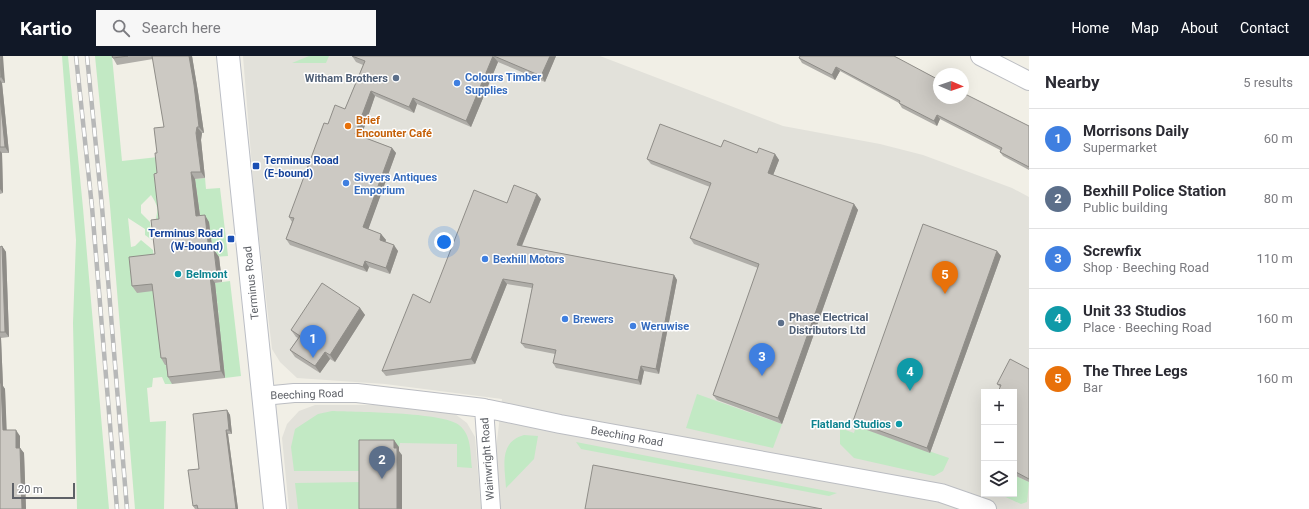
<!DOCTYPE html>
<html lang="en">
<head>
<meta charset="utf-8">
<style>
  :root { --surface:#fff; --page:#f7f7f7; --text:#2b2b33; --muted:#7c7c81; --line:#e1e1e2; --accent:#111827 }
  body { margin:0; font-family:Roboto,sans-serif; background:var(--page); color:var(--text) }
  .controls { position:absolute; right:12px; bottom:12px; display:grid; overflow:hidden; border-radius:0px; box-shadow:0 4px 16px #0002 }
  .controls button { width:36px; height:36px; display:grid; place-items:center; padding:0; border:0; border-bottom:1px solid var(--line); background:var(--surface); color:var(--text); font:20px sans-serif }
  .compass { position:absolute; left:933px; top:12px; width:36px; height:36px; border-radius:50%; background:var(--surface); box-shadow:0 4px 16px #0002; rotate:92deg }
  .scale { position:absolute; left:12px; bottom:10px; width:63px; box-sizing:border-box; padding-left:4px; border:2px solid #5e6167; border-top:0; font-size:11px; line-height:14px; white-space:nowrap; color:#5e6167; -webkit-text-stroke:3px #fff; paint-order:stroke }
  .you { position:absolute; left:444px; top:186px; width:14px; height:14px; margin:-10px; border:3px solid #fff; border-radius:50%; background:#1a73e8; box-shadow:0 0 0 6px #1a73e833 }
  .badge { display:grid; place-items:center; width:26px; height:26px; border-radius:50%; background:var(--accent); color:#fff; font-size:13px; font-weight:700 }
  .pin { position:absolute; translate:-50% -33px; filter:drop-shadow(0 1px 2px #0008) }
  .pin::after { content:''; position:absolute; top:21px; width:14px; height:12px; background:inherit; clip-path:polygon(0 0,100% 0,50% 100%) }
  .list { margin:0; padding:0; list-style:none }
  h2 { display:flex; justify-content:space-between; align-items:center; height:52px; margin:0; padding:0 16px; font-size:17px }
  h2 small { font-size:13px; font-weight:400; color:var(--muted) }
  .list li { display:grid; grid-template-columns:26px 1fr auto; gap:12px; align-items:center; box-sizing:border-box; height:60px; padding:0 16px; border-top:1px solid var(--line) }
  .list b { display:block; font-size:15px; white-space:nowrap }
  .list p { margin:0; font-size:13px; white-space:nowrap; color:var(--muted) }
  .list em { font-size:13px; font-style:normal; color:var(--muted) }
  .icon { flex:none; width:22px; height:22px; fill:none; stroke:currentColor; stroke-width:2; stroke-linecap:round; stroke-linejoin:round }
  .map { position:relative; flex:none; width:1029px; height:453px; overflow:hidden }
  header { display:flex; align-items:center; gap:24px; box-sizing:border-box; height:56px; padding:0 20px; background:var(--accent); color:#fff }
  header strong { font-size:19px }
  nav { display:flex; gap:22px; margin-inline-start:auto; font-size:14px }
  .search { width:280px; height:36px; background:var(--page); display:flex; align-items:center; gap:10px; box-sizing:border-box; padding:0 14px; border-radius:0px; color:var(--muted); font-size:15px }
  main { display:flex }
  aside { flex:1; background:var(--surface) }
  .map>svg:first-child { display:block }
  .industrial { fill:#e2e1da; fill-rule:evenodd }
  .green { fill:#c2e9c4 }
  .lines { fill:none; stroke-linecap:round; stroke-linejoin:round }
  .street-casing { stroke:#bbbdc2; stroke-width:20 }
  .secondary-casing { stroke:#bbbec5; stroke-width:24 }
  .street { stroke:#fff; stroke-width:18 }
  .secondary { stroke:#fff; stroke-width:22 }
  .rail-casing { stroke:#b7b8b8; stroke-width:4.5 }
  .rail { stroke:#fff; stroke-width:3; stroke-dasharray:9; stroke-linecap:butt }
  .wall { fill:#afada8 }
  .shaded-wall { fill:#8f8d88 }
  .building { fill:#ccc9c3; stroke:#8f8d88 }
  .service-dot { fill:#5c6f8a; stroke:#fff; stroke-width:1.5 }
  .shop-dot { fill:#3f7fe0; stroke:#fff; stroke-width:1.5 }
  .food-dot { fill:#e8710a; stroke:#fff; stroke-width:1.5 }
  .transit-dot { fill:#1a4fb4; stroke:#fff; stroke-width:1.5 }
  .culture-dot { fill:#0f9aa8; stroke:#fff; stroke-width:1.5 }
  .labels { text-anchor:middle; stroke-width:3; stroke-linejoin:round; paint-order:stroke }
  .shop-label { font-size:11px; font-weight:bold; fill:#366cbe; stroke:#fff; text-anchor:start }
  .service-label { font-size:11px; font-weight:bold; fill:#4e5e75; stroke:#fff; text-anchor:end }
  .food-label { font-size:11px; font-weight:bold; fill:#c56008; stroke:#fff; text-anchor:start }
  .transit-label { font-size:11px; font-weight:bold; fill:#164399; stroke:#fff; text-anchor:start }
  .culture-label { font-size:11px; font-weight:bold; fill:#0d838f; stroke:#fff; text-anchor:start }
  .street-label { font-size:11px; fill:#5e6167; stroke:#fff }
</style>
</head>
<body>
<header>
<strong>Kartio</strong>
<div class="search"><svg class="icon" aria-label="search" viewBox="0 0 24 24"><circle cx="10" cy="10" r="6"/><path d="M15 15l6 6"/></svg>Search here</div>
<nav><a>Home</a><a>Map</a><a>About</a><a>Contact</a></nav>
</header>
<main>
<div class="map">
<svg width="1029" height="453" viewBox="0 0 1029 453">
  <rect width="100%" height="100%" fill="#f1efe6"/>
  <path class="industrial" d="M243 0H600L783 70 880 88 923 99 1012 132 1029 141V453H500L495 401 502 343 385 328 297 322 280 306 272 293 255 148ZM984 336H1014V438H984Z
    M315 349H382L455 358 467 367 475 381 481 453H289L282 382 287 368 299 355Z"/>
  <path class="green" d="M62 0H68L83 152 109 453H77L73 267 76 184Z
    M95 0H112L122 105 158 101 163 170 156 171C155 154 162 156 151 139L141 149V157L150 166 152 184 145 179V173L128 162 131 191 135 190 141 184 153 194 157 234 172 328H165L162 321 153 322 152 331 147 332 150 366 166 365 164 453H135L110 150Z
    M309 0H329L326 7H292Z
    M205 122 206 133 220 132 228 200 213 201 201 167 195 123Z
    M230 225 241 320 225 322 221 287 197 265 219 262 215 227Z
    M697 338 782 368 773 392 686 372Z
    M332 355C356 356 443 356 459 369 472 379 470 398 472 412L457 411V388L400 387 399 391 364 415H294L291 391 295 373 318 358Z
    M856 370 949 402 943 415 934 420 854 402 840 388V372L854 377Z
    M524 379 538 380 534 403 506 432C505 412 498 386 524 379Z
    M576 386 837 437 829 440 581 393Z
    M1014 419 1029 426 1027 446 1021 448 999 438H1014Z
    M364 426V453H298L295 427Z"/>
  <g class="lines">
    <defs>
      <path id="street" d="M980 0 1029 25
        M263 340 294 337H357L484 352 560 368 941 437 987 453
        M484 352 491 453"/>
      <path id="secondary" d="M228 0 275 453"/>
    </defs>
    <use href="#street" class="street-casing"/>
    <use href="#secondary" class="secondary-casing"/>
    <use href="#street" class="street"/>
    <use href="#secondary" class="secondary"/>
    <defs>
      <path id="rail" d="M76 0 92 151 117 453
        M87 0 102 151 127 453"/>
    </defs>
    <use href="#rail" class="rail-casing"/>
    <use href="#rail" class="rail"/>
  </g>
  <path class="wall" d="M0 0 5 27H2L9 97H2L3 137 0 138Z
    M112 0H192L198 36 204 77H202L201 84 205 122 195 123 200 160 209 166 213 195 214 194 219 201 222 226 215 227 225 322 172 328 168 321 166 309H165L161 302 153 235 137 237 132 230 155 198 159 163 157 117V97L164 71 153 3 117 9 113 2Z
    M352 0H556L545 26 498 6 471 71 417 48 414 57 375 40 361 80 392 92 396 97 368 173 381 178 386 184 385 185 398 195 390 218 369 211 367 216 290 189 286 183 292 166 289 161 345 53 363 9 356 6Z
    M800 0 939 42 1029 70V114L1003 100 1000 96V94L940 63 937 70 902 52 899 47 840 15 835 24 802 7 799 2Z
    M757 97 775 98 779 104 773 119 854 148 858 154 782 368 717 344 713 339 758 212 694 188 690 182 710 131 651 108 647 103Z
    M541 143 522 190 674 219 677 224 659 318 644 315 641 329 556 312 553 307 555 298 525 292 521 287 532 232 507 228 475 308 386 320 382 315 430 247 507 147Z
    M2 190 6 196 9 281 1 282 3 330 5 333 6 374 20 380V392L24 397 26 453H0V191Z
    M997 195 1001 200 930 397 856 370 853 365Z
    M360 252 365 259 335 306 330 303 320 317 295 301 290 294 298 282 296 281 291 274Z
    M1029 313V426L1014 419V336L1000 331 997 328Z
    M227 354 230 359 232 378H228L238 453H195L193 450 199 413Z"/>
  <path class="shaded-wall" d="M0 0H3L5 27 1 21Z
    M189 0H192L198 36 204 77 199 71Z
    M493 0 498 6 471 71 466 65Z
    M550 0H556L545 26 541 20Z
    M836 11 840 15 835 24 832 19Z
    M0 24 2 27 9 97 5 91 0 40Z
    M371 35 375 40 360 84 355 78Z
    M413 42 417 48 414 57 409 51Z
    M937 59 940 63 937 70 934 65Z
    M197 71 202 77 201 84 205 122 201 116 196 77Z
    M392 92 396 97 367 177 363 171Z
    M0 95 2 97 3 137 0 133Z
    M775 98 779 104 772 122 768 117Z
    M191 116 195 123 201 167 196 160Z
    M537 138 541 143 520 194 517 189Z
    M854 148 858 154 782 368 778 362Z
    M205 159 209 166 213 201 209 195Z
    M381 178 386 184 384 189 380 184Z
    M394 189 398 195 390 218 386 212Z
    M2 190 6 196 9 281 5 276Z
    M214 194 219 201 222 226 217 219Z
    M997 195 1001 200 930 397 927 392Z
    M365 205 369 211 367 216 363 211Z
    M674 219 677 224 659 318 656 313Z
    M210 220 215 227 225 322 221 315Z
    M503 223 507 228 475 308 471 303Z
    M360 252 365 259 335 306 330 299Z
    M0 280 1 282 3 330 5 333 7 380 3 374 0 329Z
    M325 296 330 303 320 317 315 310Z
    M641 310 644 315 641 329 638 324Z
    M227 354 230 359 232 378 229 374Z
    M16 374 20 380V392L24 397 26 453H22L16 392Z
    M226 374 228 378 238 453H236Z
    M394 384 399 391V395L402 399V453H397L394 392Z"/>
  <path class="building" d="M112 0H128L113 2Z
    M152 0H189L194 29 199 71H197L196 77 201 116H191L196 160 205 159 209 195 214 194 217 219 210 220 221 315 168 321 166 302H161L152 228 132 230 129 201 155 198 151 164 159 163 154 118 157 117 155 97H157L154 72 164 71Z
    M352 0H493L466 65 413 42 409 51 371 35 355 78 392 92 363 171 381 178 380 184 394 189 386 212 365 205 363 211 286 183 294 162 289 161 324 67 328 68 335 49 345 53 365 5Z
    M494 0H550L541 20Z
    M800 0H894L939 24V42H963V37L1029 70V111L1000 96 1002 92 937 59 934 65 899 47 900 45 836 11 832 19 799 2Z
    M0 3 1 21H0Z
    M0 40 5 91H0Z
    M660 68 721 91 724 84 757 97 759 92 775 98 768 117 854 148 778 362 713 339 759 208 690 182 711 127 647 103Z
    M514 129 537 138 517 189 674 219 656 313 641 310 638 324 553 307 556 294 521 287 533 228 503 223 471 303 382 315 413 238 430 247 474 134 507 147Z
    M923 168 997 195 927 392 853 365Z
    M2 190 5 276H0V191Z
    M322 227 360 252 330 299 325 296 315 310 290 294 300 280 291 274Z
    M1010 303 1029 313V423L1014 415V336H998L1001 329 997 328Z
    M0 327H1L3 374H16V392H20L22 453H0Z
    M227 354 229 374H226L236 453H198L197 449 193 450 188 414 199 413 193 358Z
    M359 384H394V392H397V453H359Z
    M593 409 822 453H585Z"/>
  <g class="service-dot">
    <circle cx="396" cy="22" r="4"/>
    <circle cx="781" cy="267" r="4"/>
  </g>
  <g class="shop-dot">
    <circle cx="457" cy="27" r="4"/>
    <circle cx="346" cy="127" r="4"/>
    <circle cx="485" cy="203" r="4"/>
    <circle cx="565" cy="263" r="4"/>
    <circle cx="633" cy="270" r="4"/>
  </g>
  <circle class="food-dot" cx="348" cy="70" r="4"/>
  <g class="transit-dot">
    <rect x="252" y="106" width="8" height="8" rx="2"/>
    <rect x="227" y="179" width="8" height="8" rx="2"/>
  </g>
  <g class="culture-dot">
    <circle cx="178" cy="218" r="4"/>
    <circle cx="899" cy="368" r="4"/>
  </g>
  <g class="labels">
    <g class="shop-label">
      <text x="465" y="25">Colours Timber<tspan x="465" dy="13">Supplies</tspan></text>
      <text x="354" y="125">Sivyers Antiques<tspan x="354" dy="13">Emporium</tspan></text>
      <text x="493" y="207">Bexhill Motors</text>
      <text x="573" y="267">Brewers</text>
      <text x="641" y="274">Weruwise</text>
    </g>
    <g class="service-label">
      <text x="388" y="26">Witham Brothers</text>
      <text x="789" y="265" text-anchor="start">Phase Electrical<tspan x="789" dy="13">Distributors Ltd</tspan></text>
    </g>
    <g class="food-label">
      <text x="356" y="68">Brief<tspan x="356" dy="13">Encounter Café</tspan></text>
    </g>
    <g class="transit-label">
      <text x="264" y="108">Terminus Road<tspan x="264" dy="13">(E-bound)</tspan></text>
      <text x="223" y="181" text-anchor="end">Terminus Road<tspan x="223" dy="13">(W-bound)</tspan></text>
    </g>
    <g class="culture-label">
      <text x="186" y="222">Belmont</text>
      <text x="891" y="372" text-anchor="end">Flatland Studios</text>
    </g>
    <g class="street-label">
      <text transform="translate(251 227) rotate(-96)" y="4">Terminus Road</text>
      <text transform="translate(307 338) rotate(-2)" y="4">Beeching Road</text>
      <text transform="translate(627 380) rotate(10)" y="4">Beeching Road</text>
      <text transform="translate(487 403) rotate(-94)" y="4">Wainwright Road</text>
    </g>
  </g>
</svg>
<div class="controls">
<button>+</button>
<button>−</button>
<button><svg class="icon" aria-label="layers" viewBox="0 0 24 24"><path d="M12 4l9 5-9 5-9-5zM3 14l9 5 9-5"/></svg></button>
</div>
<svg class="compass" viewBox="-18 -18 36 36"><path d="M0-13l5 13h-10z" fill="#e53935"/><path d="M0 13l5-13h-10z" fill="#7c7c81"/></svg>
<div class="scale">20 m</div>
<div class="you"></div>
<div class="pin badge" style="left:313px;top:302px;background:#3f7fe0">1</div>
<div class="pin badge" style="left:382px;top:423px;background:#5c6f8a">2</div>
<div class="pin badge" style="left:762px;top:320px;background:#3f7fe0">3</div>
<div class="pin badge" style="left:910px;top:335px;background:#0f9aa8">4</div>
<div class="pin badge" style="left:945px;top:238px;background:#e8710a">5</div>
</div>
<aside>
<h2>Nearby<small>5 results</small></h2>
<ul class="list">
<li><span class="badge" style="background:#3f7fe0">1</span><div><b>Morrisons Daily</b><p>Supermarket</p></div><em>60 m</em></li>
<li><span class="badge" style="background:#5c6f8a">2</span><div><b>Bexhill Police Station</b><p>Public building</p></div><em>80 m</em></li>
<li><span class="badge" style="background:#3f7fe0">3</span><div><b>Screwfix</b><p>Shop · Beeching Road</p></div><em>110 m</em></li>
<li><span class="badge" style="background:#0f9aa8">4</span><div><b>Unit 33 Studios</b><p>Place · Beeching Road</p></div><em>160 m</em></li>
<li><span class="badge" style="background:#e8710a">5</span><div><b>The Three Legs</b><p>Bar</p></div><em>160 m</em></li>
</ul>
</aside>
</main>
</body>
</html>
